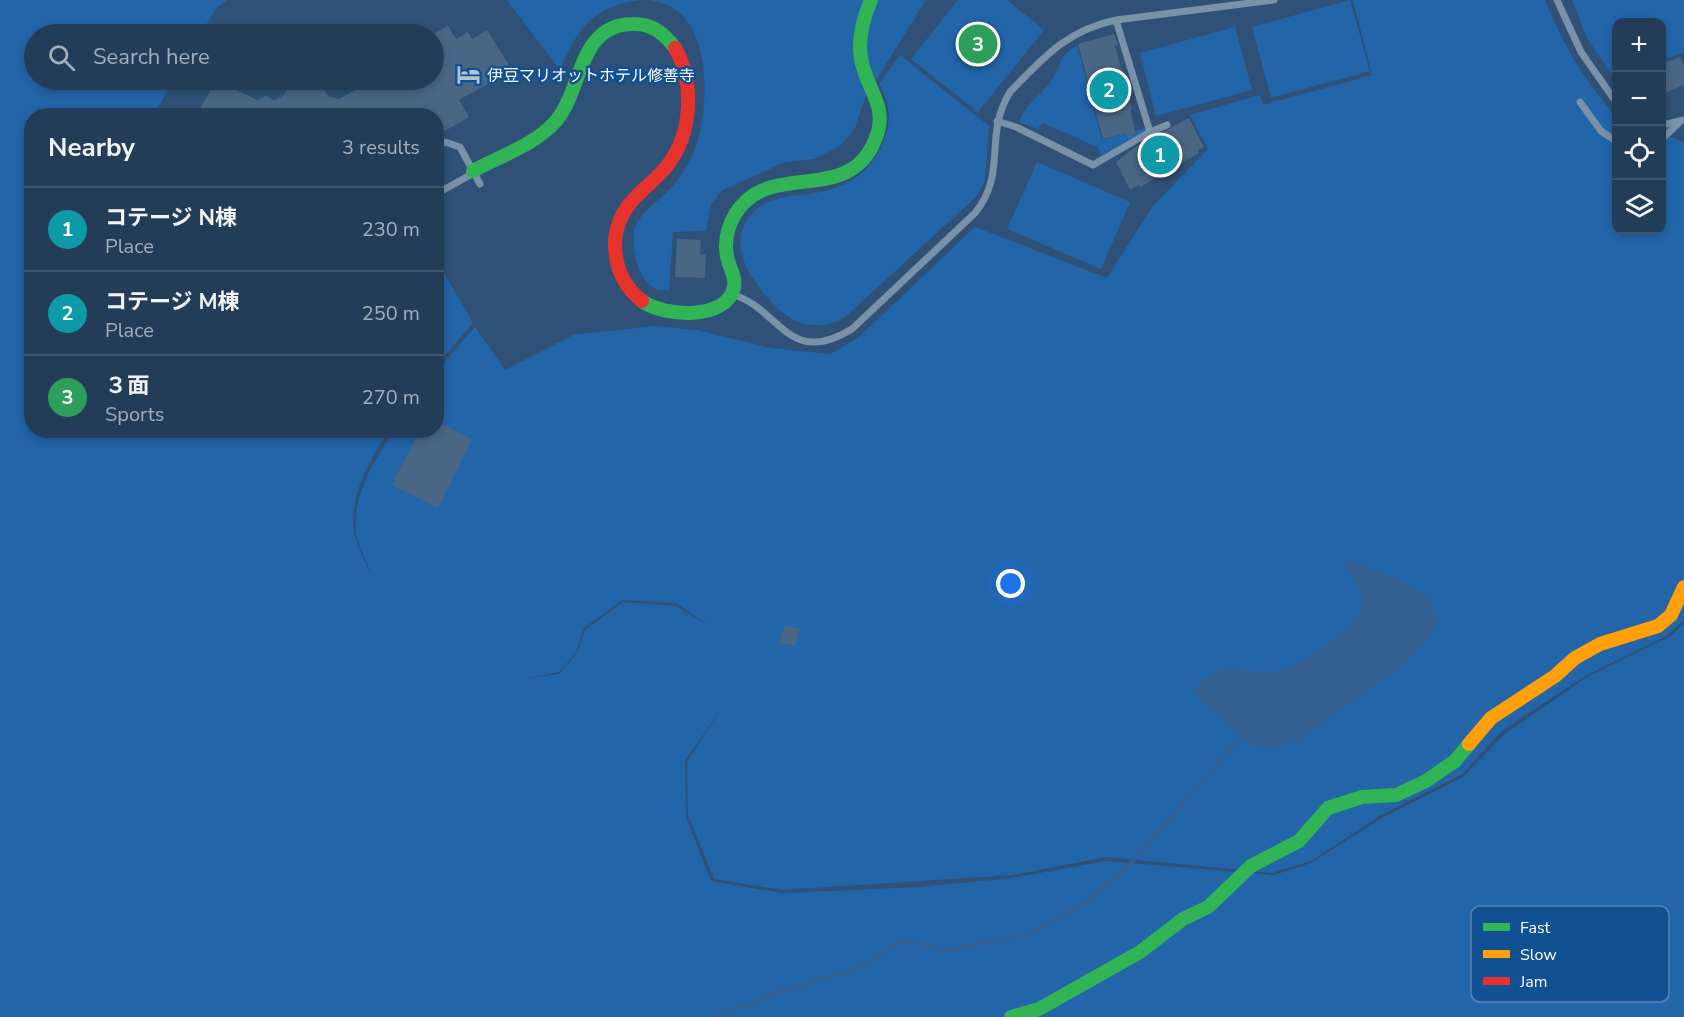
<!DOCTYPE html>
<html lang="en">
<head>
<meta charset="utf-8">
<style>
  :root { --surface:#233d59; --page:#2f4862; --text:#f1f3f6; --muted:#a3aeba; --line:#40566f; --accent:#90b9f0 }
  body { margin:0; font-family:"Nunito Sans","Noto Sans JP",sans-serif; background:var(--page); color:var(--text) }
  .controls { position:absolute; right:18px; top:18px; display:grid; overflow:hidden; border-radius:12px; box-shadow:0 3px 9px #0003 }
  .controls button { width:54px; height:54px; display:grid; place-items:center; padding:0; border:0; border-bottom:2px solid var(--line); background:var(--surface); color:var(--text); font:30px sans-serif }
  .you { position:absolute; left:1011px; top:584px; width:21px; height:21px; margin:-15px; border:4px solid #fff; border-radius:50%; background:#1a73e8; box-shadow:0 0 0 9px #1a73e833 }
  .badge { display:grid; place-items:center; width:39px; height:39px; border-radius:50%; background:var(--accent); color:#fff; font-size:20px; font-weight:700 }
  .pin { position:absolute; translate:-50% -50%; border:3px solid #fff; box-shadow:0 2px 6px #0006 }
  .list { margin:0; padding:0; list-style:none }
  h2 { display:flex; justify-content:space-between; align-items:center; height:78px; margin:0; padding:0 24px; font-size:26px }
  h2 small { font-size:20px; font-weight:400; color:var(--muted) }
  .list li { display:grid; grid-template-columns:39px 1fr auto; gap:18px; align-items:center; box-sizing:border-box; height:84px; padding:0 24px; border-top:2px solid var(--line) }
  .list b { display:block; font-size:22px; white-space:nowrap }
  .list p { margin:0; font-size:20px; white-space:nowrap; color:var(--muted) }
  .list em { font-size:20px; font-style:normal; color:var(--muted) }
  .icon { flex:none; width:33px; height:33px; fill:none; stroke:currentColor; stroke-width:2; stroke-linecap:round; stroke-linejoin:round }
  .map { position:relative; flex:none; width:1684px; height:1017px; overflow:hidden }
  .search { position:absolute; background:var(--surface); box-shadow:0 3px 9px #0003; left:24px; top:24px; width:420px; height:66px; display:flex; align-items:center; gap:15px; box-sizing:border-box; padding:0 21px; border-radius:33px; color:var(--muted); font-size:22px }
  .panel { position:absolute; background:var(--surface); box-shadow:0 3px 9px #0003; left:24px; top:108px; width:420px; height:330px; border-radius:24px }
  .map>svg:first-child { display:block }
  .green { fill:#2365a9; fill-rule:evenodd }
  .water { fill:#346091 }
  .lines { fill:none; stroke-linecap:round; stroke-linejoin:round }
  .stream { stroke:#346091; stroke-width:4 }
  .building { fill:#4a6685 }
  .lane { stroke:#7991a9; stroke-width:7 }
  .fast { stroke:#30b455; stroke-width:14 }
  .slow { stroke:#ff9f0a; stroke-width:14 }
  .jam { stroke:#e5322d; stroke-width:14 }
  .labels { text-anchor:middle; stroke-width:5; stroke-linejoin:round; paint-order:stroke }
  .poi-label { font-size:16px; fill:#fff; stroke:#125094; text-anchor:start }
  .key { fill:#125094; stroke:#5984b4; stroke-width:1.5 }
  .key-label { font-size:16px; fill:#fff }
</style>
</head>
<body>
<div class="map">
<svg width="1684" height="1017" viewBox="0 0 1684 1017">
  <rect width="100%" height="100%" fill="#2f5177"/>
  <path class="green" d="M0 0H227L217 8 200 34H34V80H173L154 115 32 116V430L389 431C370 458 349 497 354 531 356 546 366 562 371 575 368 561 357 546 356 531 352 496 375 458 394 431L436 430 437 371 475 327 505 370 573 335 655 326 696 330 771 348 830 354 859 337 975 227 1107 278 1152 207 1208 149 1190 115 1260 95 1263 105 1372 75 1353 0H1545C1563 44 1584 81 1616 116V230H1662V134L1684 142V620L1668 635 1585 676 1503 730 1462 774 1381 815 1311 861 1272 873 1106 857 1013 875 783 890 714 879 688 815 687 762 724 705 685 761 686 817 711 881 782 893 919 887 1012 878 1106 861 1274 875 1311 863 1382 818 1463 777 1505 734 1587 677 1671 636 1684 623V1017H0ZM622 600 676 603 710 626 675 606 623 602 585 630 577 653 559 674 523 679 559 672 576 653 584 628Z
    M507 0H641C593 6 578 27 560 70Z
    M651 0H926L865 98 855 128 839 147 813 159 785 162 723 190 711 204 706 231 673 232 669 291C665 290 660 291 656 289 638 280 629 245 635 227 641 212 659 201 669 190 676 183 683 173 688 164 709 129 713 47 683 16 674 6 663 3 651 0Z
    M958 0H1007L1044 30 978 112 911 59Z
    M1350 0 1370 71 1271 98 1252 27Z
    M1572 0H1684V52L1662 60V22H1616V81L1587 38Z
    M1235 27 1252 90 1156 116 1140 53Z
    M1077 45 1102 140 1145 128 1146 131 1102 155 1097 147 1043 123 1038 129 1019 122C1027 101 1044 94 1053 78 1064 59 1057 59 1077 45Z
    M900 55 989 126 985 180 977 196 844 318C831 326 810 328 796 321 777 312 756 286 747 268 741 256 738 241 743 228 761 187 803 201 838 187 860 179 876 162 884 140 892 120 890 103 879 84Z
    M1037 162 1130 202 1101 269 1007 229Z
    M437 261 473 323 437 364Z"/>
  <path class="water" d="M1349 560 1399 580 1424 595 1430 599 1437 622 1432 634 1403 665 1304 737 1276 747 1252 746 1201 700 1197 693V685C1225 658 1244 675 1276 671 1297 668 1344 636 1356 618 1361 612 1362 604 1363 597L1346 565V562Z"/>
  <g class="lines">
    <path class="stream" d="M714 1017 785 990 856 969 877 959 891 947 911 939 941 951 1030 934 1083 904 1130 864 1241 737"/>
  </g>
  <path class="building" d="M448 26 456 39 468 32 472 39 487 30 512 70 459 100 469 117 436 136V116H196L216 80 257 100 266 96 274 100 283 96 289 87 299 80H317L329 97 339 99 359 88 354 80H434L433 34Z
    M1114 34 1118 45 1115 46 1132 109H1130L1136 134 1128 138 1126 133 1103 139 1078 44Z
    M1680 57 1682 63 1684 62V85L1662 94V64Z
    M1189 118 1204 147 1198 150 1199 153 1140 187 1139 185 1130 190 1116 162 1134 148Z
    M677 239 701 240 700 254H706L705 278 675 277Z
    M436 421 472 439 438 508 392 485 420 430H436Z
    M785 625 800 629 796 646 780 643Z"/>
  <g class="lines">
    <path class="lane" d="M1557 0 1581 52 1616 102
      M1116 20 1150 132
      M1580 102 1601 131 1616 141
      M997 121 1016 127 1093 165 1150 132 1167 125
      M1662 125 1684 120
      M1662 139 1679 123
      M436 147 445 142 460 147 480 184
      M436 194 472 174
      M734 295C780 309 788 368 852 329L975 213C1008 172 983 136 1010 92 1043 58 1067 30 1116 20L1274 0"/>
    <path class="fast" d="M473 171C500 156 535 145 556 121 583 89 578 24 633 24 651 23 665 34 675 48
      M642 301C664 317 727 321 734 287 736 277 730 269 728 260 722 240 730 216 745 202 781 166 851 201 875 140 888 109 871 95 863 67 856 44 862 21 871 0
      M1011 1017 1039 1009 1140 952 1183 919 1208 907 1251 866 1299 841 1328 808 1362 797 1396 795 1426 781 1455 761 1469 744"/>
    <path class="slow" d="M1469 744 1491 718 1555 676 1575 658 1600 644 1658 626 1671 615 1684 587"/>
    <path class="jam" d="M642 301C613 278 606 236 628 206 639 191 655 181 667 166 692 134 695 83 675 48"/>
  </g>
  <defs>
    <symbol id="hotel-bare" viewBox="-9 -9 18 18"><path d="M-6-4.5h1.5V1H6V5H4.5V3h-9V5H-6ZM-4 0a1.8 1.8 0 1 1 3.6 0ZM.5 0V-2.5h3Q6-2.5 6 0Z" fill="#b6c2cf" stroke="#125094" stroke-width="2.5" paint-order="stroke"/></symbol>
  </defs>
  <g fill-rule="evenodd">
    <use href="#hotel-bare" x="452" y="58" width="33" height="33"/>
  </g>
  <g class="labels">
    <g class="poi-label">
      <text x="487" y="81">伊豆マリオットホテル修善寺</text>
    </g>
  </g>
  <rect x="1471" y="906" width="198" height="96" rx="9" class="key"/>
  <rect x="1483" y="923" width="27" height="8" fill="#30b455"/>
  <rect x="1483" y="950" width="27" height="8" fill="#ff9f0a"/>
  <rect x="1483" y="977" width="27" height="8" fill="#e5322d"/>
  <g class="key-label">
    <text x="1520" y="933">Fast</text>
    <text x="1520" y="960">Slow</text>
    <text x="1520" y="987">Jam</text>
  </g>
</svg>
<div class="controls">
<button>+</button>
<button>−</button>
<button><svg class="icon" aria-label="locate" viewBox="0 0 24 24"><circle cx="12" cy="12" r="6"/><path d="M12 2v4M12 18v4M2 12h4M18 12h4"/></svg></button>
<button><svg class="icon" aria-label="layers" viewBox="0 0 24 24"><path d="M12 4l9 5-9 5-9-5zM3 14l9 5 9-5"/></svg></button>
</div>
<div class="you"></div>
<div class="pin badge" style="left:1160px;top:155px;background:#0f9aa8">1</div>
<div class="pin badge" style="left:1109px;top:90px;background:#0f9aa8">2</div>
<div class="pin badge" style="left:978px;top:44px;background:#2e9e5b">3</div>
<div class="search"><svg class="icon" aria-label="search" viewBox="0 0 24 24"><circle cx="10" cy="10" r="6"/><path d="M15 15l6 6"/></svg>Search here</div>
<section class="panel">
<h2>Nearby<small>3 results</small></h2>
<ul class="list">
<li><span class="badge" style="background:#0f9aa8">1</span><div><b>コテージ N棟</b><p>Place</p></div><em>230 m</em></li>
<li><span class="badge" style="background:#0f9aa8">2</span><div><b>コテージ M棟</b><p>Place</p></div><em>250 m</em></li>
<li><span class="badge" style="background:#2e9e5b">3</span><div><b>３面</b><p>Sports</p></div><em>270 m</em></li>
</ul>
</section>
</div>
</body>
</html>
